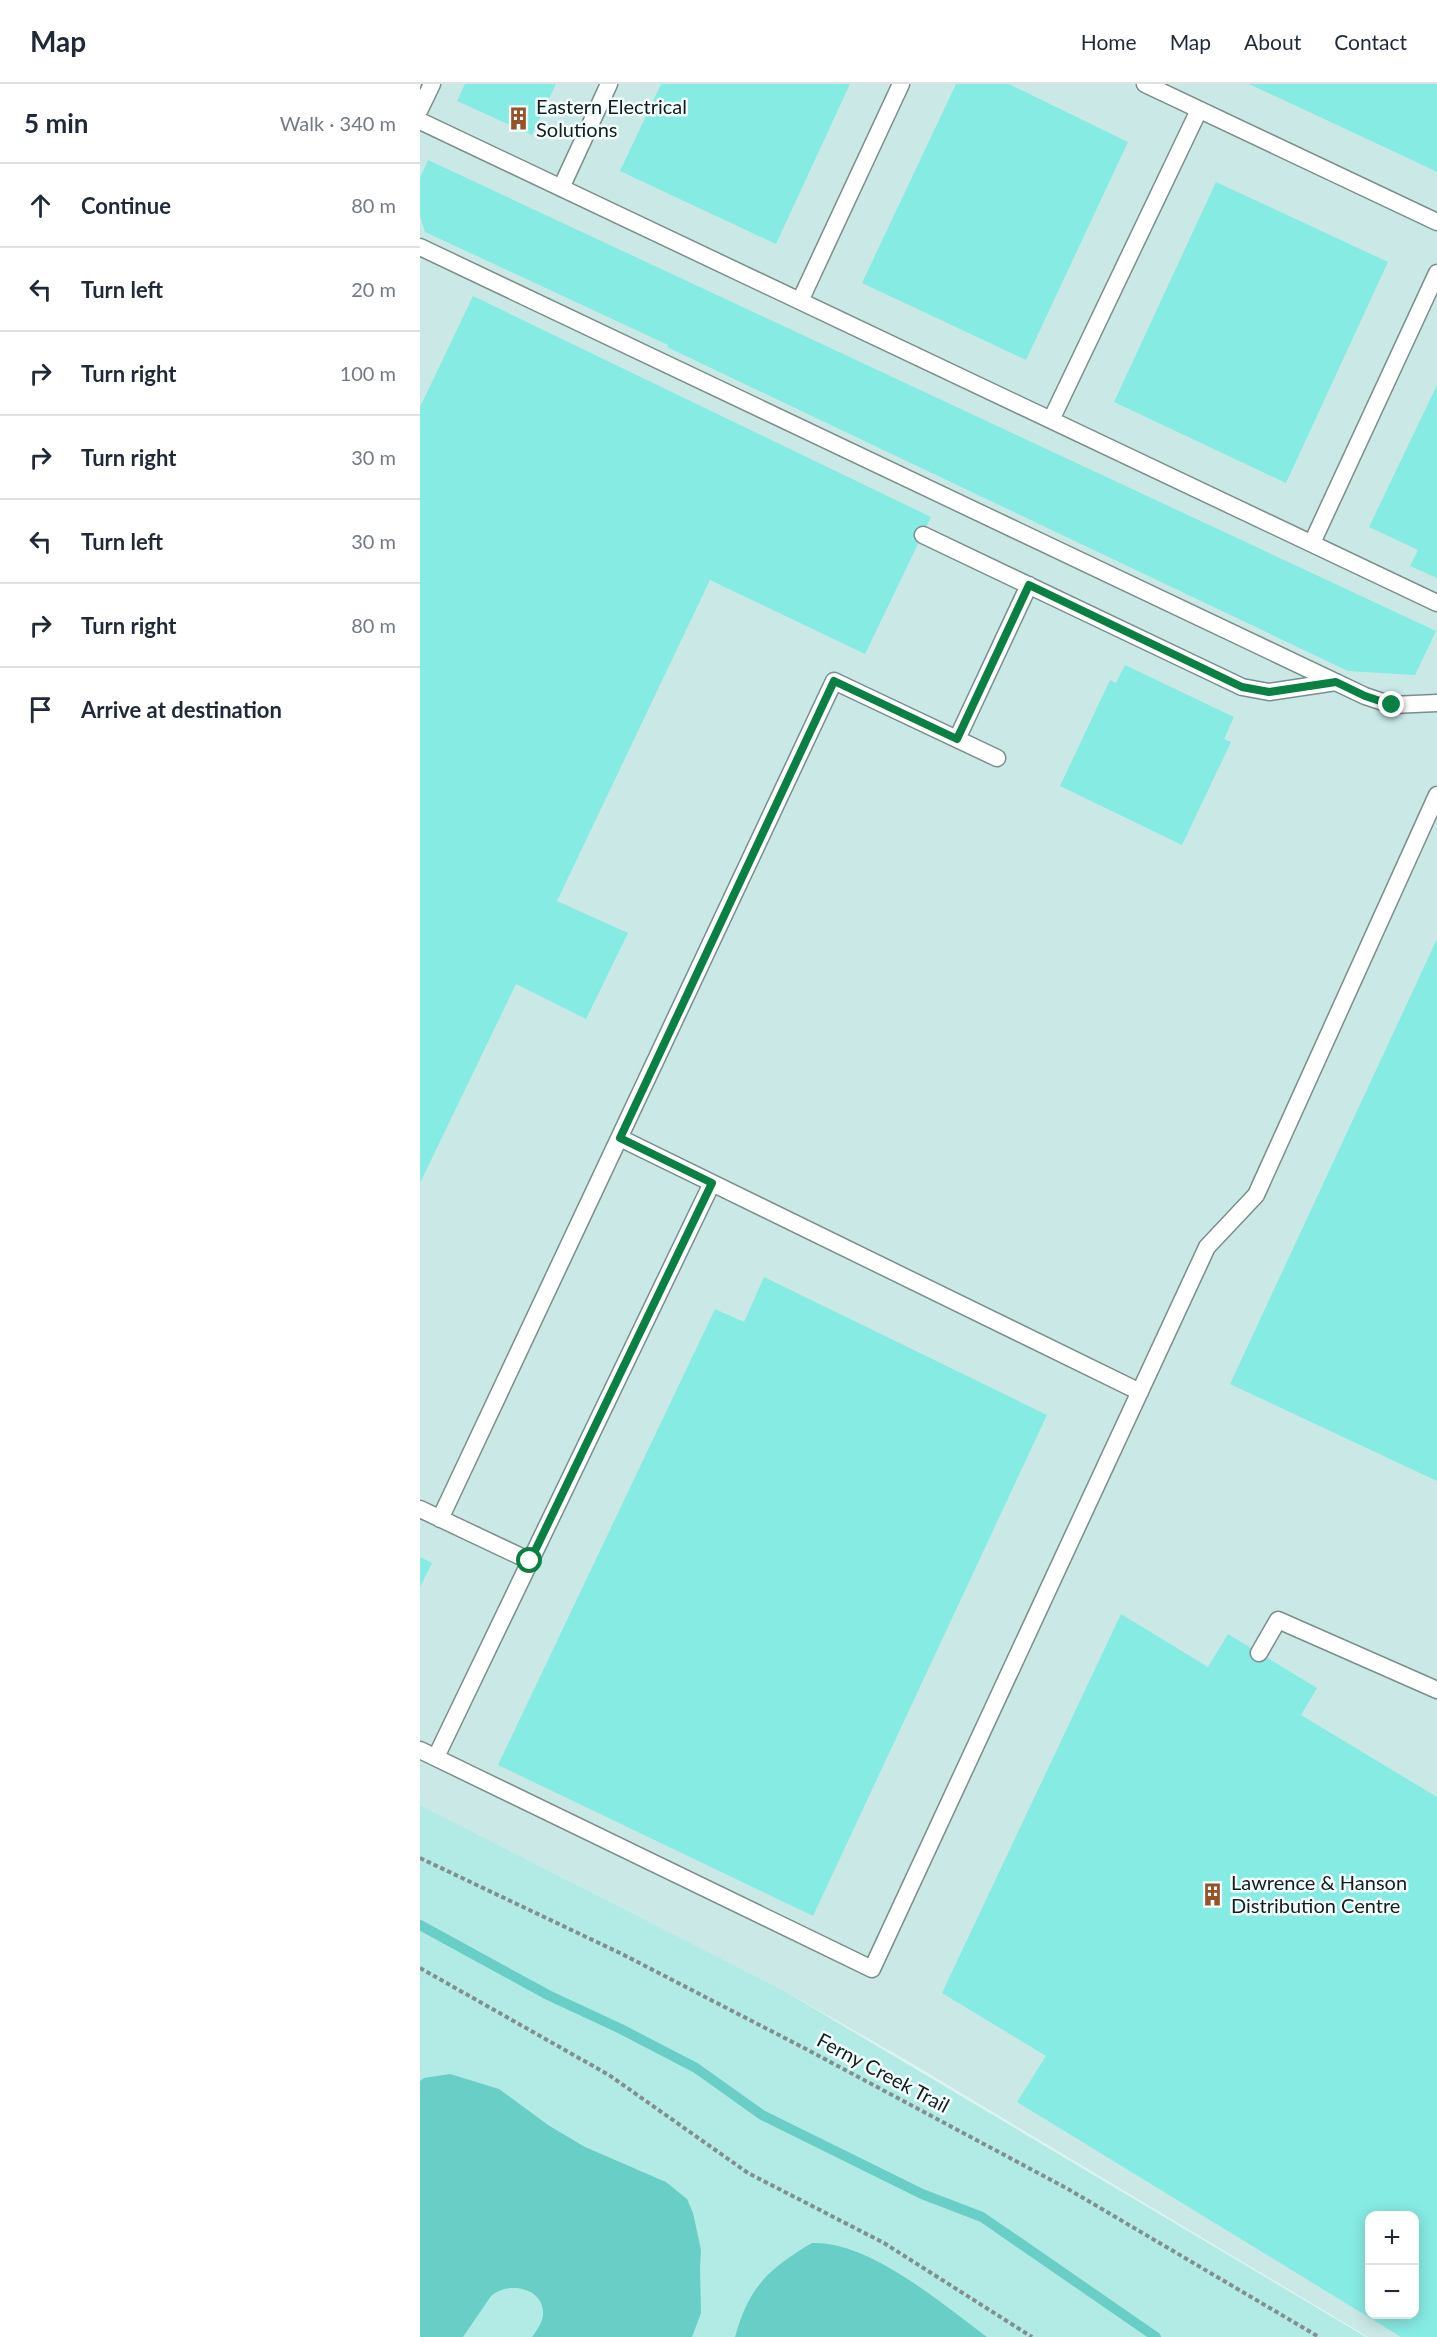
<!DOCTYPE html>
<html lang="en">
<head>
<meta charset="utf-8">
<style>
  :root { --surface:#fff; --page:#f6f6f7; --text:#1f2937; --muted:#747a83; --line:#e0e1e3 }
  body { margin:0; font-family:Lato,sans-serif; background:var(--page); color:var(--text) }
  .controls { position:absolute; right:18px; bottom:18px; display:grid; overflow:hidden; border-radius:12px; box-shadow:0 3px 15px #0003 }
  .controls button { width:54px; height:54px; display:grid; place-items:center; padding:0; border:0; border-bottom:2px solid var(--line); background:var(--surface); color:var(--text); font:30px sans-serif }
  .stop { position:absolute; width:18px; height:18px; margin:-14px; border:4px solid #0b8043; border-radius:50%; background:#fff }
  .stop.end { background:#0b8043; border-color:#fff; box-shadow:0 2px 6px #0008 }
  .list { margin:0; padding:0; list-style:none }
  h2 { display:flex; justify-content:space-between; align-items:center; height:78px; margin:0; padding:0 24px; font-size:26px }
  h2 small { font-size:20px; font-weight:400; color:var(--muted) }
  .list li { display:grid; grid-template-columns:39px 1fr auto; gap:18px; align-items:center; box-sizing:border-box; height:84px; padding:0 24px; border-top:2px solid var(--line) }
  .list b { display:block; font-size:22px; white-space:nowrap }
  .list em { font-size:20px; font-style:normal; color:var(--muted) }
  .icon { flex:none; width:33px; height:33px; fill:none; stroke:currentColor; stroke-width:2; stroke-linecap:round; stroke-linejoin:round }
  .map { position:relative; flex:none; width:1017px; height:2253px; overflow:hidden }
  header { display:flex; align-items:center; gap:36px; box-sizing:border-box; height:84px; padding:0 30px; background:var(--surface); border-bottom:2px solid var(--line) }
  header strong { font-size:28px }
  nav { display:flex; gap:33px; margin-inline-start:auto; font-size:21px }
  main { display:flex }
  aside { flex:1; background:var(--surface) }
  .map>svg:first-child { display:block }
  .built { fill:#cae9e6; fill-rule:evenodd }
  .green { fill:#b2ebe6 }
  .water { fill:#69cec6 }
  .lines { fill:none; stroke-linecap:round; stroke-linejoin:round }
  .stream { stroke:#69cec6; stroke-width:10 }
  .building { fill:#86ebe3; fill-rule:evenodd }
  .service-casing { stroke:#7a8e8c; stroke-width:19 }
  .path { stroke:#81908f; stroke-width:4; stroke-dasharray:4.5 3; stroke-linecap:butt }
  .service { stroke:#fff; stroke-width:16 }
  .route { stroke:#0b8043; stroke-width:8 }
  .labels { text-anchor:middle; stroke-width:5; stroke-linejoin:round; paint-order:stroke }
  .poi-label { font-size:20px; fill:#151c1c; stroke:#f2fffe; text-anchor:start }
  .street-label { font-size:20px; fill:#151c1c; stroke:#f2fffe }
</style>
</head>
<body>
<header>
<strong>Map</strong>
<nav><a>Home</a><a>Map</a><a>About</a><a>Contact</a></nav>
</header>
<main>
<aside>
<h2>5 min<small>Walk · 340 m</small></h2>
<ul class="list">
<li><svg class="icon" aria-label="ahead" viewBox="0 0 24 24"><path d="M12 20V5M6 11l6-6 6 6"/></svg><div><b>Continue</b></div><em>80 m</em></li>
<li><svg class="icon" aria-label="left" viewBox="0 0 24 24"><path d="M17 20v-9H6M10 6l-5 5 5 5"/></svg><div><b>Turn left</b></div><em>20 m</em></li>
<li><svg class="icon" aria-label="right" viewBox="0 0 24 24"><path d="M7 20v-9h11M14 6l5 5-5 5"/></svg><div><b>Turn right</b></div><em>100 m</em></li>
<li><svg class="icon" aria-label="right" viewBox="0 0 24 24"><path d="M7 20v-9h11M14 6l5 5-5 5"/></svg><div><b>Turn right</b></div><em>30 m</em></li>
<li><svg class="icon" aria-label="left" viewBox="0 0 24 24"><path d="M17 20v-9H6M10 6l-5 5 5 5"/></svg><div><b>Turn left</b></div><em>30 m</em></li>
<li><svg class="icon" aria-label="right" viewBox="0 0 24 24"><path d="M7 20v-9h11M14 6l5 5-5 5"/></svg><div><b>Turn right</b></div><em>80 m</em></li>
<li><svg class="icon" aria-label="arrive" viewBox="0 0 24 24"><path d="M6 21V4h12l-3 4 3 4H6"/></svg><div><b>Arrive at destination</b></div></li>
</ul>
</aside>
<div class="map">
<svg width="1017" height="2253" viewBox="0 0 1017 2253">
  <rect width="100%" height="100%" fill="#def4f2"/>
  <path class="built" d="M0 0H1017V2253H948L491 1979 363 1906 0 1721ZM950 2132H994V2230H950Z"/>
  <path class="green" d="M0 1721 363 1906 946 2253H0Z"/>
  <path class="water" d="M30 1990 79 2005 128 2041 165 2063 246 2098 267 2115 273 2129 281 2166 280 2184 281 2229 272 2253H112C117 2246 124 2237 123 2227 121 2202 86 2198 71 2212L43 2253H0V1997L4 1994Z
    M392 2159C450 2157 522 2220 567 2253H315C329 2203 348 2185 392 2159Z"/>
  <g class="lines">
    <path class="stream" d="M0 1841 128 1911 201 1945 276 1984 342 2031 502 2110 562 2133 736 2253"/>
  </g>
  <path class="building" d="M45 0H136L112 51 37 17Z
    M241 0H430L356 160 200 87Z
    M536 0H589L708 58 606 276 442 199Z
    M829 0H1017V88L990 75Z
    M8 76 1016 547 995 591 928 587 247 263 248 261 188 233 5 148 0 132V94Z
    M796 98 968 178 866 399 694 318Z
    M53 212 511 433 445 570 290 496 137 817 208 849 166 935 96 900 0 1099V323Z
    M1017 301V494L990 482 998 466 949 443Z
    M705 581 814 633 804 655 811 658 762 761 640 702 690 596 696 599Z
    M1017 855V1397L810 1300Z
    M344 1193 627 1331 393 1832 78 1681 295 1225 324 1238Z
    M0 1473 12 1479 0 1503Z
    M701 1530 788 1583 808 1550 897 1604 881 1631 1017 1713V2253H981L597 2018 626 1972 522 1909ZM950 2132H994V2230H950Z"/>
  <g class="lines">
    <defs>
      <path id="service" d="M725 0 1017 138
        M0 25 12 0
        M0 37 1017 519
        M141 104 189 0
        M0 163 945 612 972 621 1017 619
        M380 217 481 0
        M631 336 779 26
        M503 451 822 603 849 608 916 598
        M892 459 1017 189
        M537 655 609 501
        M200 1054 720 1308
        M0 1425 110 1477
        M20 1435 414 597 577 674
        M839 1569 858 1536 1017 1606
        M0 1666 452 1885 787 1163 836 1111 1017 711
        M16 1673 292 1099"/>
    </defs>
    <use href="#service" class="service-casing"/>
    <path class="path" d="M0 1774 202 1870 386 1965 648 2105 899 2253
      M0 1884 189 1991 328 2089 464 2159 612 2253"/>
    <use href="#service" class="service"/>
  </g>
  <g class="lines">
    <path class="route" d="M110 1477 292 1099 200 1054 414 597 537 655 609 501 822 603 849 608 916 598 945 612 972 621"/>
  </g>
  <defs>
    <symbol id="building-bare" viewBox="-9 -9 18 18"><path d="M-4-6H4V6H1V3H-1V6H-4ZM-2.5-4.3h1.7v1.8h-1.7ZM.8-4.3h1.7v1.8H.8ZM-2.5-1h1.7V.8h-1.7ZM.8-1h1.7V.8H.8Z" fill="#975227" stroke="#f2fffe" stroke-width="2.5" paint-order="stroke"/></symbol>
  </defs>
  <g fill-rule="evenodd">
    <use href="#building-bare" x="82" y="18" width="33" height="33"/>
    <use href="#building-bare" x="776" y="1794" width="33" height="33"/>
  </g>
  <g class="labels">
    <g class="poi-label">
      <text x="116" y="30">Eastern Electrical<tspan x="116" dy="23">Solutions</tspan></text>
      <text x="811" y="1806">Lawrence &amp; Hanson<tspan x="811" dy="23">Distribution Centre</tspan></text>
    </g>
    <g class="street-label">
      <text transform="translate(463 1989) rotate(28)" y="7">Ferny Creek Trail</text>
    </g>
  </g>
</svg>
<div class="controls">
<button>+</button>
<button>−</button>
</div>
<div class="stop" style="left:110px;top:1477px"></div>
<div class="stop end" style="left:972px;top:621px"></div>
</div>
</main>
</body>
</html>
